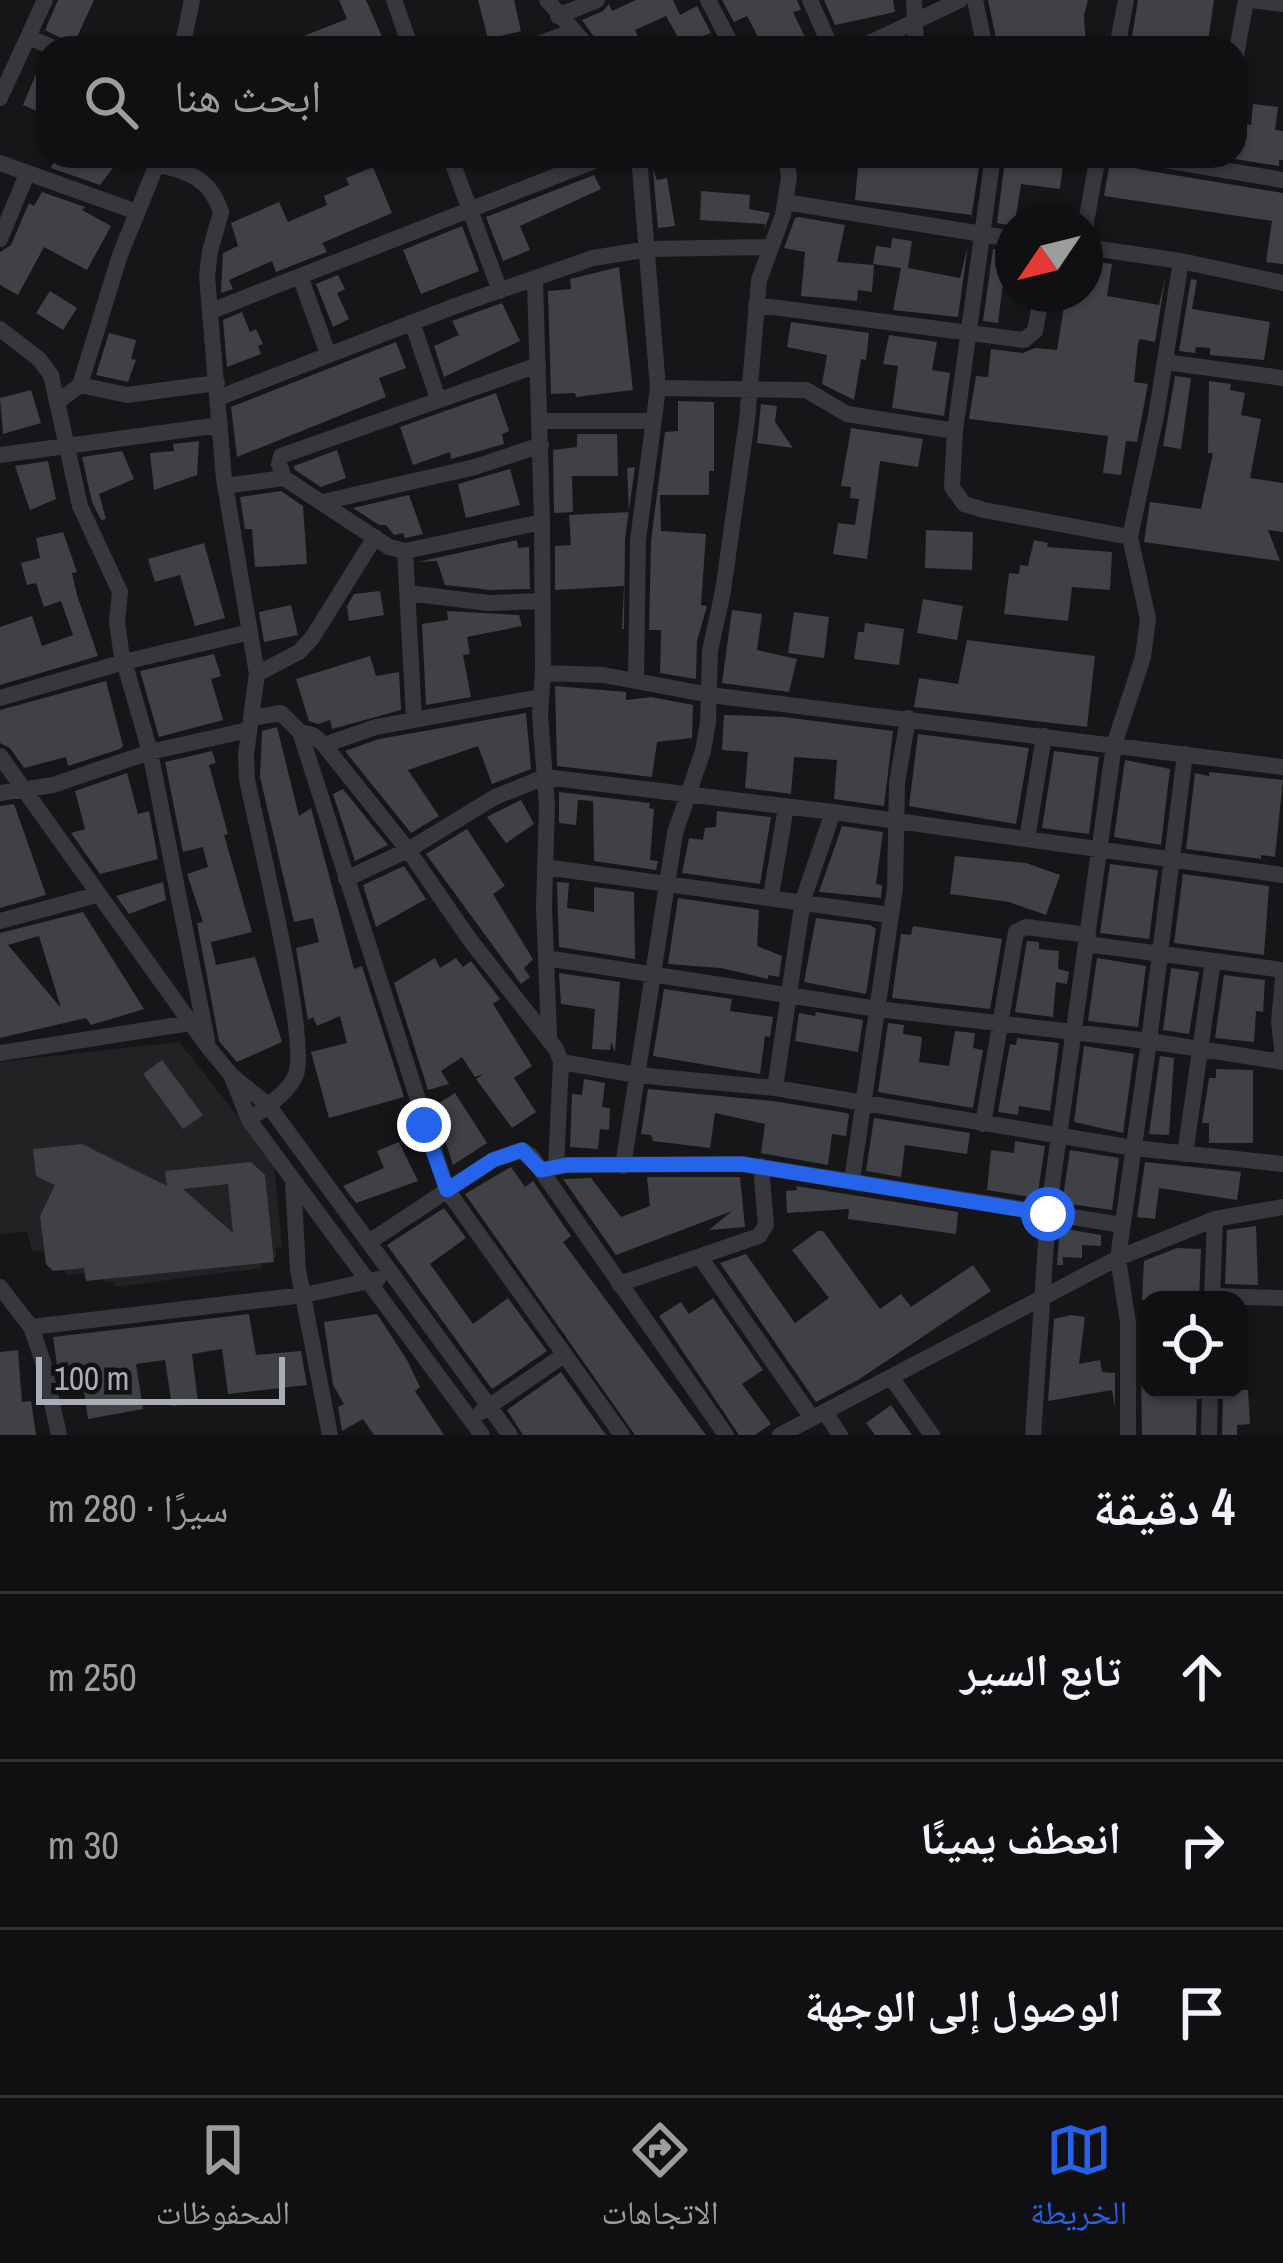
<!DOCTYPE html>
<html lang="ar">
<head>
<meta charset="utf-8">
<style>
  :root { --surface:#101012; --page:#1e1e20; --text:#f1f3f6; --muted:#9c9d9f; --line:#303032; --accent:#2563eb }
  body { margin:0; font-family:"Archivo Narrow","Noto Naskh Arabic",sans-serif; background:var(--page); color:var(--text); direction:rtl }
  .controls { position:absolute; right:36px; bottom:36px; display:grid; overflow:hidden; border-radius:24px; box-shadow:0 3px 9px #0004 }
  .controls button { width:108px; height:108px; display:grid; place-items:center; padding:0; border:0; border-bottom:3px solid var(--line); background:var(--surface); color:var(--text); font:60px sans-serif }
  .compass { position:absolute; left:995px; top:204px; width:108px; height:108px; border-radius:50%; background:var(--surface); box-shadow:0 3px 9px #0004; rotate:235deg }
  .scale { position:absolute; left:36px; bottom:30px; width:249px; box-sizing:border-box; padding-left:12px; border:6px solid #a8adb8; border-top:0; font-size:33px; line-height:42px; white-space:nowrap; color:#a8adb8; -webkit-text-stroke:9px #111113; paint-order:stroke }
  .stop { position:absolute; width:36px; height:36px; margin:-27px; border:9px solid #2563eb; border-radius:50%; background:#fff }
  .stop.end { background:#2563eb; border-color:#fff; box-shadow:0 3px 12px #0008 }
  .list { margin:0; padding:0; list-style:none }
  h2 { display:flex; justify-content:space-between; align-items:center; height:156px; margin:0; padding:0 48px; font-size:51px }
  h2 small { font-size:39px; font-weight:400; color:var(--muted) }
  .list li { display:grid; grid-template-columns:78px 1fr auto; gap:36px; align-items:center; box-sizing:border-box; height:168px; padding:0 48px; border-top:3px solid var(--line) }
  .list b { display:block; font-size:45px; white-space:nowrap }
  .list em { font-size:39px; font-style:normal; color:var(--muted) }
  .icon { flex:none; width:66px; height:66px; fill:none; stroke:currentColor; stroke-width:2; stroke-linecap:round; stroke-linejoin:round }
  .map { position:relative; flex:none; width:1283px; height:1435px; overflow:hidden; direction:ltr }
  .search { position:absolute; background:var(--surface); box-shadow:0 3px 9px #0004; left:36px; right:36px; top:36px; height:132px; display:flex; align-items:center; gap:30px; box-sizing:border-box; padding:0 42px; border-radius:36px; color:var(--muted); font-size:45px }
  .sheet { height:660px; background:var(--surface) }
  nav { display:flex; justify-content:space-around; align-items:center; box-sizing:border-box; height:168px; border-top:3px solid var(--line); background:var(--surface); font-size:33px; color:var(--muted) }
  nav a { display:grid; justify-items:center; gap:6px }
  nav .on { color:var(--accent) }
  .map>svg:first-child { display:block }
  .built { fill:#222225 }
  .building { fill:#404145; fill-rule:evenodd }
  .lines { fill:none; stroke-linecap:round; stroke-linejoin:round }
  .minor { stroke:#37383d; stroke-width:16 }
  .route { stroke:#2563eb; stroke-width:15 }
</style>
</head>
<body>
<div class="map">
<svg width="1283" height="1435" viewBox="0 0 1283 1435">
  <rect width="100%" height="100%" fill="#161618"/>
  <path class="built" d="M179 1042 274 1162 282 1247 276 1248V1258L261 1261V1268L114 1287 113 1281 105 1282 102 1270 68 1275 47 1252 32 1251 27 1231 0 1234V1062Z"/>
  <path class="building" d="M58 0H94L72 48H67L63 39 45 30Z
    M339 0H366L387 48H353L350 41 334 48H273L347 19Z
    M478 0H514L521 31 488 39Z
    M636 0H673L680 15 697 6 711 33 700 37 705 48H684L666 16 635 30 643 48H602L582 20 603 11 609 4 612 11Z
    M722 0H797L801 10 793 12 810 48H764L747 16 734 22Z
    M824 0H893L895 12 835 25Z
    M988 0H1088L1084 15 1086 48H998Z
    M1138 0H1214L1207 48H1151L1152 38 1132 36Z
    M43 57 48 59V116L23 105Z
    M1253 104 1278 107 1275 130 1283 131V160H1279V166L1235 159V122L1251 125Z
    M56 156H122L100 185 51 168Z
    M859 156H972L971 165 979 167 971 219 972 215 855 200Z
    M1024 156H1064L1060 189 1021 184 1015 222 1012 226 997 223 1005 160 1023 163Z
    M1111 156 1128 158 1138 169 1283 193V264L1266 262 1272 221 1104 196Z
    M373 167 392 213 322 243 327 252 276 272 272 261 229 280 233 289 221 293 223 253 238 246 231 223 279 202 288 222 327 205 324 196 349 185 346 178Z
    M653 170 657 180 667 178 675 226 658 228Z
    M594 175 601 189 520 226 530 250 503 261 486 217Z
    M701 191 750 195 749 209 770 213 764 231 765 224 700 220Z
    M42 192 85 207 82 210 111 226 87 270 44 247 18 295 0 285V252L11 245 29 203 34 206Z
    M799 217 845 225 837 262 874 265 872 292 858 290 857 301 801 296 805 252 784 248 795 218Z
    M462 226 479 271 421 294 403 250Z
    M892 238 912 241 908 268 960 278 968 245 958 317 893 310 901 268 873 264 876 246 891 248Z
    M993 249 1007 251 998 323 983 321Z
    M1085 260 1112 264 1107 296 1159 305 1166 274 1155 342 1140 339 1138 343 1134 382 1148 384 1137 442 1126 441 1121 475 1103 473 1108 436 969 419 976 376 988 377 991 349 1023 353 1035 348 1057 350 1066 294H1085Z
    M619 267 633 390 576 397 575 393 551 394 548 291 571 289 570 279Z
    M338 275 345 289 337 293 349 319 333 327 316 284Z
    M1191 279 1197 280 1192 309 1270 322 1264 360 1210 355V348L1196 347 1195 353 1179 351Z
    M50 291 77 308 63 330 36 313Z
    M502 303 520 341 444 377 434 346 459 335 452 321Z
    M242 312 250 332 256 329 263 344 258 346 261 354 227 367 223 320Z
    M791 322 869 333 866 360 861 359 854 400 822 384 827 355 787 347Z
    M109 333 136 340 131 359 136 360 128 382 96 375Z
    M889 335 937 342 932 370 950 373 944 416 892 408 898 366 883 364Z
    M396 342 406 368 379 378 386 397 237 457 231 407Z
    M1175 376 1191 378 1181 449 1163 446Z
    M1209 381 1231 384 1230 390 1245 393 1241 415 1261 419 1250 478 1283 483V532L1268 530 1280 561 1144 542 1150 502 1201 509 1213 453H1208Z
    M31 390 41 423 3 434 0 398Z
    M496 393 509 431 502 434 504 444 451 459 450 452 413 465 400 427Z
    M678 401 714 402V471H709V495H660L661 531 706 534 701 605 707 606 697 641 696 679 660 673 661 630H649L651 541 665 432 678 431Z
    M761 404 777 406 775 422 793 448 757 443Z
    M851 428 923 439 918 467 880 461 867 559 833 554 838 523 855 525 859 499 850 498 851 487 841 486Z
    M577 434H617L618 476H572L573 512 554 513 553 450 577 447Z
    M199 441 197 475 154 490 150 453 174 451 173 444Z
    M337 450 346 478 321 487 295 470 294 466Z
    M122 451 134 479 99 494 106 519 101 520 92 502 82 457Z
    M48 461 56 499 30 510 15 466Z
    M635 467 625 539 624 629H622L624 586 555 590V546L571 545 569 515 629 512 627 468Z
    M510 469 520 505 466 518 458 484Z
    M281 491 303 506 307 564 255 567 252 529H245L240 497Z
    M409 495 423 534 405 538 403 533 394 535 386 525H379L353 508Z
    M926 530 973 532 972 570 925 568Z
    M63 532 77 572 72 573 77 595 98 656 0 685V627L32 616 42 646 73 635 61 601 44 607 36 583 27 585 21 563 40 558 36 538Z
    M517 540 518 548 529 547 530 589 490 590 445 585 437 561 418 562Z
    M1034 540 1048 543 1047 547 1112 552 1110 590 1072 587 1068 621 1004 614 1009 573 1019 574 1020 565 1028 566Z
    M204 543 225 618 195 626 180 575 155 582 148 559Z
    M380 591 384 615 349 621 347 606 354 594Z
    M923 599 963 606 957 640 917 633Z
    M291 605 298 635 264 642 259 612Z
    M732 610 762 614 757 650 797 659 789 692 722 683Z
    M447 611 519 615 522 626 467 637 470 654 463 655 471 697 426 705 422 624 448 620Z
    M794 612 829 617 824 658 788 653Z
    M865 623 904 629 899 665 854 659 858 632H864Z
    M967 640 1095 656 1087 727 914 707 919 678 958 684Z
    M214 654 221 676 211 679 223 720 159 737 140 671Z
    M370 656 376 676 399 672 401 710 332 729 330 720 318 724 309 721 296 679Z
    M106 681 123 746 120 749 68 766 66 757 24 768 10 748 0 743V710Z
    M555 686 626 692V700L651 697 693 705 692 738 657 742 652 777 557 766Z
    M526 713 531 769 492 784 478 746 408 770 439 816 411 833 345 751 379 739Z
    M724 715 784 717 893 731 884 806 834 799 837 760 794 757 791 794 745 788 748 752 722 750Z
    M277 727 299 816 311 808 354 969 362 966 404 1097 329 1118 311 1052 347 1043 340 1016 317 1026 313 1017 308 1020 296 948 319 942 313 918 294 922 260 777 262 731Z
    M918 734 1029 748 1016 824 909 806Z
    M212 751 216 763 209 765 228 834 224 835 252 932 211 942 216 965 255 957 282 1042 237 1062 219 1041 197 923 203 922 187 874 208 867 203 847 183 852 165 762Z
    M1054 751 1099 757 1089 834 1042 828Z
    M1125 760 1170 769 1161 845 1114 837Z
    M1209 772 1283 780 1275 857 1261 855V859L1186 849 1195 773 1209 776Z
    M127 773 138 814 149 811 158 859 100 874 71 833 85 829 75 791Z
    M343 789 388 845 355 861 333 794Z
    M559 792 650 803 649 808 654 809 650 860 658 861 656 870 594 861 593 801 578 800 576 825 559 823Z
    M521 800 534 824 506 843 487 817Z
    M14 804 46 895 0 908V806Z
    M717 811 771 817 760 884 682 873 689 838 703 840 705 828 716 827Z
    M842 826 883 832 876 884 882 885 881 898 819 892Z
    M467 829 505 886 493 894 533 959 524 968 530 977 521 984 426 854Z
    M955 856 1026 863 1060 875 1046 915 1009 902 950 894Z
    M1110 864 1158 870 1149 939 1100 933Z
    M404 866 426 899 376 927 363 885Z
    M1183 874 1269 886 1264 955 1174 943Z
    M163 882 166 900 129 914 116 896Z
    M557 882 569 883 567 908 594 912V887L634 892 635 959 559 947Z
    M678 898 759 910 757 946 782 956 779 977 768 975V979L721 968 668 964Z
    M83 912 144 1009 91 1025 86 1018 0 1038V933ZM39 936 61 1008 8 945Z
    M816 918 870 925 876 929 866 994 804 982Z
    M913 926 1002 939 990 1009 892 998 901 934 911 935Z
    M1027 941 1039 942V949L1059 951 1058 969 1069 972 1067 984 1056 982 1053 1017 1015 1012Z
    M435 958 440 968 456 958 463 967 471 961 500 999 493 1004 532 1066 514 1078 536 1112 512 1128 476 1079 484 1074 475 1077 462 1057 441 1071 449 1084 428 1090 394 983Z
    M1097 958 1146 966 1138 1027 1088 1021Z
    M1171 968 1199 972 1189 1034 1163 1030Z
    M559 973 620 982 615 1052 611 1042 610 1050 592 1049 595 1009 561 1004Z
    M1224 975 1265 980 1263 1012 1256 1011 1254 1042 1215 1038Z
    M664 989 732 999 730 1011 773 1017 770 1037 765 1036 760 1074 653 1056Z
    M816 1012 863 1020 858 1052 795 1041 799 1013 815 1016Z
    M888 1023 904 1025 903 1034 922 1037 919 1062 949 1066 955 1031 975 1033 973 1048 983 1050 973 1108 878 1092Z
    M1017 1038 1059 1043 1050 1111 1019 1106 1018 1115 998 1112 1010 1044 1016 1045Z
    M1084 1046 1134 1054 1123 1133 1074 1122Z
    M1160 1056 1174 1058 1169 1135 1149 1134Z
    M162 1060 203 1115 183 1129 143 1074Z
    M1216 1069 1253 1070V1143H1209V1123H1202L1209 1078H1216Z
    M584 1079 605 1083 602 1107 610 1108 609 1130 600 1129 598 1149 570 1147 572 1094 582 1095Z
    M648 1089 773 1101 846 1113 849 1114 846 1136 832 1134 828 1165 761 1153 765 1124 715 1113 710 1148 653 1141 651 1135 641 1134Z
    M455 1093 487 1143 453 1165 434 1106Z
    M874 1118 970 1133 967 1154 905 1145 901 1177 866 1171Z
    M1015 1141 1045 1146 1037 1198 987 1190 991 1150 1014 1153Z
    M399 1142 418 1181 356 1203 343 1186 384 1168 377 1151Z
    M82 1144 167 1186 165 1171 251 1162 265 1175 274 1262 86 1281 84 1268 53 1271 46 1264 40 1216 55 1185 36 1176 33 1149ZM228 1184 233 1233 183 1189Z
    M1070 1150 1119 1158 1112 1210 1062 1203Z
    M1145 1162 1241 1172 1237 1200 1159 1188 1155 1219 1137 1217Z
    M511 1167 525 1187 533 1181 571 1236 563 1242 706 1435H635L465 1194Z
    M647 1177H740L745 1227 709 1230 732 1211 616 1255 563 1179 591 1178 621 1217 650 1206Z
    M796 1186 958 1212 956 1234 848 1219 849 1209 787 1213 786 1191 797 1190Z
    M444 1208 466 1238 430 1264 473 1324 508 1298 547 1351 492 1389 387 1245Z
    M1256 1226 1258 1285 1225 1284 1227 1230Z
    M1060 1228 1101 1235V1246L1082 1245V1258L1063 1257V1265H1057Z
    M818 1231H823L880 1309 901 1294 911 1307 973 1265 991 1291 858 1380 816 1402 720 1263 746 1254 795 1323 829 1298 792 1250Z
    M1177 1248 1201 1249 1199 1300H1142L1144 1261Z
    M713 1298 763 1370 742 1384 771 1424 755 1435H739L659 1316 681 1302 689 1314Z
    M249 1314 256 1355 301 1351 307 1385 228 1394 222 1349 192 1354 198 1402 172 1406 165 1360 136 1364 143 1409 88 1419 81 1369 58 1372 53 1337Z
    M377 1314 407 1360 420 1387 415 1391 444 1435H374L363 1419 342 1431 338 1407 344 1404 333 1385 324 1322Z
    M1071 1315 1085 1317 1079 1364 1100 1360 1102 1372 1115 1373V1407L1112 1390 1048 1401 1054 1319Z
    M18 1350 22 1402 31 1401 36 1435H0V1352Z
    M561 1372 606 1435H523L507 1410Z
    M1141 1374H1148V1390H1197L1196 1435H1142Z
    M1223 1390H1248L1250 1424 1237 1425V1435H1222Z
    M891 1405 912 1435H875L866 1423Z"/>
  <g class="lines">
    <path class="minor" d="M394 0 411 48
      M547 0 589 48
      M708 0 733 48
      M810 0 831 48
      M914 0 916 48
      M975 0 985 48
      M1252 0 1283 4
      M558 16 597 0
      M28 37 54 48
      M182 48 192 0
      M528 48 573 31
      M859 48 960 0
      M1117 48 1126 0
      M1235 61 1246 0
      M0 98 45 0
      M450 156 500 291
      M639 156 658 388 638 540 636 681 710 695 1283 767
      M993 156 955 431 952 487 964 504 984 510 1130 537
      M1140 156 1283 180
      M0 163 137 212
      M785 202 1013 239
      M1085 228 1098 156
      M0 239 27 174
      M1181 261 1283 283
      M300 276 328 354
      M756 305 1024 340 1035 331 1042 294
      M211 311 607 156
      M412 322 438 399
      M0 329 39 359 51 375 80 506 120 592 117 622 121 651 150 752 207 1040
      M1165 362 1283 378
      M80 385 127 395 217 383
      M658 388 806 390 847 414 955 431
      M218 398 455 306 593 258 649 249 771 247
      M59 401 80 385 120 255 157 164C189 172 210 178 221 212L210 251 207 276 224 479 257 674 246 754 247 779C257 830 309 1039 296 1074 289 1093 264 1108 249 1120
      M540 421H653
      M0 455 220 425
      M284 478 279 464 281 456 538 365
      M225 486 284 478 389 547 405 551 414 719
      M323 502 475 467 541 445
      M542 522 543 673
      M405 551 542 522 535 280
      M408 593 489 603 543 601
      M257 674 299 652 312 638 375 537
      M0 698 124 662 250 632
      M252 718 281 713 300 732 447 1190 622 1435
      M300 732 313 735 324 745 408 850 470 940 556 1049 561 1062 556 1167
      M324 745 376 727 540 697
      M0 756 208 1047 232 1076 268 1105 510 1435
      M0 793 53 785 150 752 248 730
      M1027 839 1044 736
      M545 867 890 915
      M346 879 408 850 495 797 545 777 833 812 1283 875
      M771 896 786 807
      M0 921 96 895
      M1086 944 1283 970
      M546 958 878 1009 1149 1041 1185 754
      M1283 978 1279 1022 1283 1057
      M549 1035 544 907 547 805 540 715 543 673 603 675 636 681
      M0 1053 190 1023
      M561 1062 637 1075 775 1088 1134 1148 1283 1164
      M232 1077 249 1120 482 1435
      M775 1088 803 900 833 812
      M983 1124 1016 932 1026 927 1088 935
      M1185 1154 1213 961
      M623 1166 675 833 703 751 708 722 710 651 723 591 747 420 759 280 783 215 789 177 786 156
      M541 1170 567 1165 742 1164 1122 1225
      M852 1180 895 888 897 783 908 718
      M293 1181 298 1270 330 1435
      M369 1242 493 1160 522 1150 531 1156 726 1435
      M700 1257 812 1418
      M619 1284 759 1236 766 1225 761 1166
      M0 1287 31 1327 304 1295 378 1279
      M1213 1296 1283 1298
      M1212 1300 1215 1219
      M31 1327 43 1362 59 1435
      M891 1377 932 1435
      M481 1412 564 1355
      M825 1412 840 1435
      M780 1435 1118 1258 1215 1219 1283 1207
      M1033 1435 1048 1214 1114 745 1143 657 1148 619 1130 537 1156 416 1181 261 1085 247
      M1128 1435V1323L1118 1258 1149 1041 1283 1062
      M1209 1435 1210 1390"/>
  </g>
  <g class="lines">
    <path class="route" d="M424 1125 447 1190 493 1160 522 1150 541 1170 567 1165 742 1164 1048 1214"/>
  </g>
</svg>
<div class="controls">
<button><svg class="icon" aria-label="locate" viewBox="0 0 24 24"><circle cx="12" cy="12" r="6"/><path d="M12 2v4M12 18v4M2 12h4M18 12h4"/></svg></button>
</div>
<svg class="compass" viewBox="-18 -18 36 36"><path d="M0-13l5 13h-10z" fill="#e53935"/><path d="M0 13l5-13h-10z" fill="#9c9d9f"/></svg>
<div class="scale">100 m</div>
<div class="stop" style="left:1048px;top:1214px"></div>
<div class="stop end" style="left:424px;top:1125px"></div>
<div class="search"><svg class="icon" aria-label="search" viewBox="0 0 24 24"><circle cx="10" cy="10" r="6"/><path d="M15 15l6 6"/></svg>ابحث هنا</div>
</div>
<section class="sheet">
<h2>4 دقيقة<small>سيرًا · 280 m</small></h2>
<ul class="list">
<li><svg class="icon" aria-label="ahead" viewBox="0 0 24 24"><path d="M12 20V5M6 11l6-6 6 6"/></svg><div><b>تابع السير</b></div><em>250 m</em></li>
<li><svg class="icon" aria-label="right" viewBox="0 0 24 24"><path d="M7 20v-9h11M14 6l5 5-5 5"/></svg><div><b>انعطف يمينًا</b></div><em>30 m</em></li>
<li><svg class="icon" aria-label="arrive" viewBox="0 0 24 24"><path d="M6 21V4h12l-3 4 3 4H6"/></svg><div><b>الوصول إلى الوجهة</b></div></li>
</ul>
</section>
<nav>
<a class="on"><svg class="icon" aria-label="map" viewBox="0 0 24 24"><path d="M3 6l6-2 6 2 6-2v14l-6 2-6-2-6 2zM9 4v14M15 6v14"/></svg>الخريطة</a>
<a><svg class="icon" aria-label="directions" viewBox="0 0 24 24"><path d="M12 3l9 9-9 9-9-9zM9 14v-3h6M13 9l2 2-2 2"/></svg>الاتجاهات</a>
<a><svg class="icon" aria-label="saved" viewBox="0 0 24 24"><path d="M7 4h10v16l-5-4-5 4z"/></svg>المحفوظات</a>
</nav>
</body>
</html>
